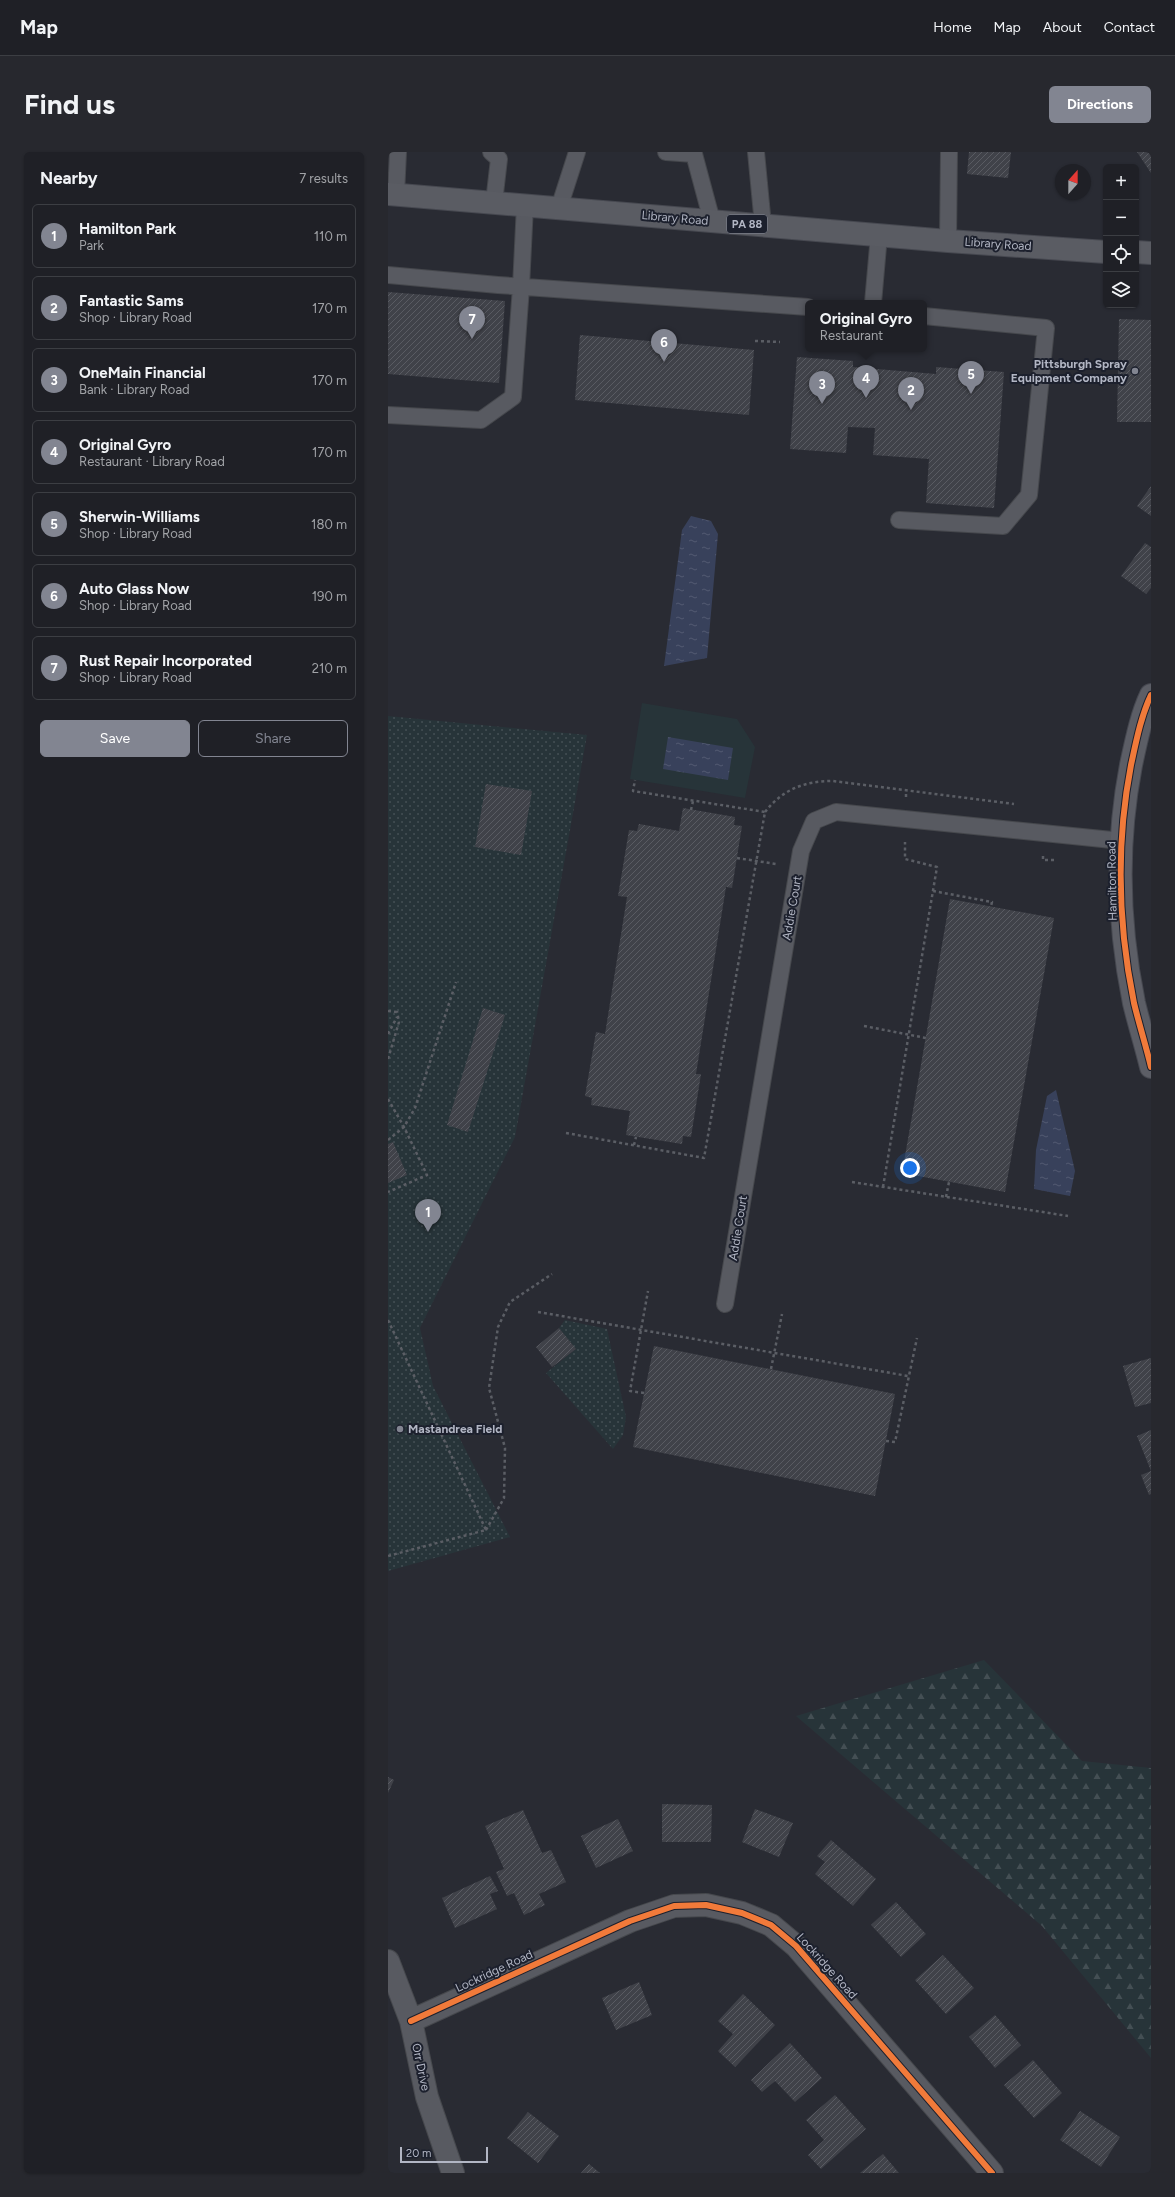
<!DOCTYPE html>
<html lang="en">
<head>
<meta charset="utf-8">
<style>
  :root { --surface:#1f2026; --page:#27282e; --text:#f1f3f6; --muted:#a1a3a7; --line:#3c3e43; --accent:#828591 }
  body { margin:0; font-family:Figtree,sans-serif; background:var(--page); color:var(--text) }
  .controls { position:absolute; right:12px; top:12px; display:grid; overflow:hidden; border-radius:6px; box-shadow:0 1px 3px #0004 }
  .controls button { width:36px; height:36px; display:grid; place-items:center; padding:0; border:0; border-bottom:1px solid var(--line); background:var(--surface); color:var(--text); font:20px sans-serif }
  .compass { position:absolute; left:667px; top:12px; width:36px; height:36px; border-radius:50%; background:var(--surface); box-shadow:0 1px 3px #0004; rotate:21deg }
  .scale { position:absolute; left:12px; bottom:10px; width:88px; box-sizing:border-box; padding-left:4px; border:2px solid #b2b6c4; border-top:0; font-size:11px; line-height:14px; white-space:nowrap; color:#b2b6c4; -webkit-text-stroke:3px #1c202d; paint-order:stroke }
  .you { position:absolute; left:522px; top:1016px; width:14px; height:14px; margin:-10px; border:3px solid #fff; border-radius:50%; background:#1a73e8; box-shadow:0 0 0 6px #1a73e833 }
  .badge { display:grid; place-items:center; width:26px; height:26px; border-radius:50%; background:var(--accent); color:#fff; font-size:13px; font-weight:700 }
  .pin { position:absolute; translate:-50% -33px; filter:drop-shadow(0 1px 2px #0008) }
  .pin::after { content:''; position:absolute; top:21px; width:14px; height:12px; background:inherit; clip-path:polygon(0 0,100% 0,50% 100%) }
  .popup { position:absolute; left:417px; top:148px; width:122px; height:52px; box-sizing:border-box; display:grid; place-content:center; border-radius:6px; background:var(--surface); filter:drop-shadow(0 1px 3px #0005); font-size:13px; white-space:nowrap; color:var(--muted) }
  .popup b { font-size:15px; color:var(--text) }
  .popup::after { content:''; position:absolute; left:50%; top:100%; margin-left:-8px; border:8px solid transparent; border-top-color:var(--surface) }
  .list { margin:0; padding:0; list-style:none }
  h2 { display:flex; justify-content:space-between; align-items:center; height:52px; margin:0; padding:0 16px; font-size:17px }
  h2 small { font-size:13px; font-weight:400; color:var(--muted) }
  .list li { display:grid; grid-template-columns:26px 1fr auto; gap:12px; align-items:center; box-sizing:border-box; height:64px; margin:0 8px 8px; padding:0 8px; border:1px solid var(--line); border-radius:6px }
  .list b { display:block; font-size:15px; white-space:nowrap }
  .list p { margin:0; font-size:13px; white-space:nowrap; color:var(--muted) }
  .list em { font-size:13px; font-style:normal; color:var(--muted) }
  .actions { display:flex; gap:8px; padding:12px 16px }
  .actions a { flex:1; padding:9px 0; border:1px solid var(--accent); border-radius:6px; text-align:center; font-size:14px; color:var(--accent) }
  .actions .main { background:var(--accent); color:#fff }
  .icon { flex:none; width:22px; height:22px; fill:none; stroke:currentColor; stroke-width:2; stroke-linecap:round; stroke-linejoin:round }
  .map { position:relative; flex:none; width:763px; height:2021px; overflow:hidden; border-radius:6px }
  header { display:flex; align-items:center; gap:24px; box-sizing:border-box; height:56px; padding:0 20px; background:var(--surface); border-bottom:1px solid var(--line) }
  header strong { font-size:19px }
  nav { display:flex; gap:22px; margin-inline-start:auto; font-size:14px }
  .intro { display:flex; align-items:center; justify-content:space-between; box-sizing:border-box; height:96px; padding:0 24px }
  h1 { margin:0; font-size:28px }
  .button { padding:10px 18px; border-radius:6px; background:var(--accent); color:#fff; font-size:14px; font-weight:700 }
  main { display:flex; gap:24px; padding:0 24px }
  aside { flex:1; background:var(--surface); border-radius:6px; box-shadow:0 1px 3px #0004 }
  .map>svg:first-child { display:block }
  .grass { fill:#273439 }
  .forest { fill:url(#forest-firs) }
  .park { fill:url(#park-dots) }
  .water { fill:url(#water-ripples) }
  .building { fill:url(#building-hatch) }
  .lines { fill:none; stroke-linecap:round; stroke-linejoin:round }
  .lane-casing { stroke:#46484d; stroke-width:18 }
  .street-casing { stroke:#46484d; stroke-width:24 }
  .secondary-casing { stroke:#464850; stroke-width:24 }
  .primary-casing { stroke:#464850; stroke-width:24 }
  .path { stroke:#5b5e65; stroke-width:2.5; stroke-dasharray:3 3; stroke-linecap:butt }
  .lane { stroke:#585a61; stroke-width:16 }
  .street { stroke:#585a61; stroke-width:22 }
  .secondary { stroke:#5c5e66; stroke-width:22 }
  .primary { stroke:#5a5c63; stroke-width:22 }
  .cycleway-casing { stroke:#1c202d; stroke-width:8 }
  .cycleway { stroke:#f17a3a; stroke-width:6 }
  .poi-dot { fill:#828591; stroke:#1c202d; stroke-width:1.5 }
  .labels { text-anchor:middle; stroke-width:4; stroke-linejoin:round; paint-order:stroke }
  .shield { fill:#1c202d; stroke:#858997; stroke-width:1 }
  .shield-label { font-size:11px; font-weight:bold; fill:#b2b6c4 }
  .street-label { font-size:12px; fill:#b2b6c4; stroke:#1c202d }
  .poi-label { font-size:12px; font-weight:bold; fill:#b2b6c4; stroke:#1c202d; text-anchor:end }
</style>
</head>
<body>
<header>
<strong>Map</strong>
<nav><a>Home</a><a>Map</a><a>About</a><a>Contact</a></nav>
</header>
<div class="intro"><h1>Find us</h1><a class="button">Directions</a></div>
<main>
<aside>
<h2>Nearby<small>7 results</small></h2>
<ul class="list">
<li><span class="badge">1</span><div><b>Hamilton Park</b><p>Park</p></div><em>110 m</em></li>
<li><span class="badge">2</span><div><b>Fantastic Sams</b><p>Shop · Library Road</p></div><em>170 m</em></li>
<li><span class="badge">3</span><div><b>OneMain Financial</b><p>Bank · Library Road</p></div><em>170 m</em></li>
<li><span class="badge">4</span><div><b>Original Gyro</b><p>Restaurant · Library Road</p></div><em>170 m</em></li>
<li><span class="badge">5</span><div><b>Sherwin-Williams</b><p>Shop · Library Road</p></div><em>180 m</em></li>
<li><span class="badge">6</span><div><b>Auto Glass Now</b><p>Shop · Library Road</p></div><em>190 m</em></li>
<li><span class="badge">7</span><div><b>Rust Repair Incorporated</b><p>Shop · Library Road</p></div><em>210 m</em></li>
</ul>
<div class="actions"><a class="main">Save</a><a>Share</a></div>
</aside>
<div class="map">
<svg width="763" height="2021" viewBox="0 0 763 2021">
  <defs>
    <pattern id="forest-firs" width="22" height="20" patternUnits="userSpaceOnUse"><rect width="22" height="20" fill="#273439"/><path d="M5 1l3.5 6h-7zM16 11l3.5 6h-7z" fill="#444f54"/></pattern>
    <pattern id="park-dots" width="8" height="8" patternUnits="userSpaceOnUse"><rect width="8" height="8" fill="#273439"/><path d="M2 2h.1M6 6h.1" fill="none" stroke="#444f54" stroke-width="1.8" stroke-linecap="round"/></pattern>
    <pattern id="water-ripples" width="26" height="14" patternUnits="userSpaceOnUse"><rect width="26" height="14" fill="#38415b"/><path d="M2 4q2-2 4 0t4 0M15 11q2-2 4 0t4 0" fill="none" stroke="#525a71"/></pattern>
    <pattern id="building-hatch" width="6" height="6" patternUnits="userSpaceOnUse"><rect width="6" height="6" fill="#404249"/><path d="M-1 1l2-2M0 6l6-6M5 7l2-2" fill="none" stroke="#595b62"/></pattern>
  </defs>
  <rect width="100%" height="100%" fill="#292b33"/>
  <path class="grass" d="M254 551 349 567 367 595 357 646 242 627Z"/>
  <path class="forest" d="M596 1508 694 1609 763 1616V1906L654 1774 408 1564Z"/>
  <path class="park" d="M0 564 199 583 127 985 32 1176 45 1234 122 1385 0 1419Z
    M177 1168 219 1177 238 1265 235 1283 225 1297 158 1221 188 1197 171 1176Z"/>
  <path class="water" d="M303 364 323 369 330 382 319 506 276 514 294 378Z
    M280 585 345 596 340 628 275 617Z
    M668 938 687 1019 682 1044 646 1037 648 998 659 944Z"/>
  <path class="building" d="M581 0H623L620 26 579 22Z
    M749 0H763V21Z
    M0 140 117 149 111 231 0 222Z
    M731 167 763 168V270H729Z
    M192 183 366 198 361 263 187 248Z
    M409 205 465 209V215L548 222V215L616 220 606 356 538 351 541 307 485 303 487 276 460 275 458 301 402 297Z
    M763 334V364L749 354Z
    M757 391 763 395V436L758 442 733 424Z
    M98 632 144 639 133 703 87 695Z
    M295 656 347 665 346 673 354 674 344 736 338 735 308 922H313L303 985 295 984 294 992 238 983 242 959 203 953 204 946 197 944 208 880 217 882 239 745 230 744 241 678 249 679 251 672 291 679Z
    M562 747 666 766 617 1040 514 1021Z
    M95 856 117 863 80 980 59 973Z
    M5 990 19 1023 0 1031V992Z
    M171 1176 188 1197 164 1215 148 1195Z
    M266 1194 507 1242 487 1344 245 1295Z
    M763 1206V1251L747 1255 735 1214Z
    M763 1278V1342L761 1343 753 1323 763 1319 749 1284Z
    M0 1625 6 1628 0 1641Z
    M274 1652 324 1653 323 1690H274Z
    M367 1657 405 1671 391 1705 354 1690Z
    M135 1658 154 1701 163 1698 178 1730 151 1742 157 1753 136 1763 126 1741 119 1744 108 1720 116 1717 97 1674Z
    M230 1667 245 1699 208 1716 193 1684Z
    M443 1688 488 1727 465 1754 427 1722 437 1710 429 1704Z
    M102 1724 110 1739 102 1742 109 1757 67 1776 54 1746Z
    M508 1750 538 1782 513 1805 483 1773Z
    M555 1803 586 1836 558 1862 527 1828Z
    M251 1830 264 1863 228 1878 214 1846Z
    M355 1842 387 1873 347 1915 330 1899 345 1882 330 1869Z
    M607 1863 633 1893 607 1916 581 1885Z
    M402 1891 434 1926 407 1950 387 1929 374 1940 363 1928Z
    M645 1908 674 1941 646 1966 616 1933Z
    M447 1943 478 1977 433 2017 420 2003 436 1988 418 1968Z
    M692 1959 732 1985 713 2015 672 1988Z
    M140 1960 171 1984 150 2011 119 1986Z
    M495 2002 511 2021H472Z
    M201 2012 212 2021H193Z"/>
  <g class="lines">
    <defs>
      <path id="lane" d="M103 0 111 7 106 50
        M278 0 306 2 324 69
        M368 0 375 73
        M8 43 10 0
        M171 56 189 0
        M560 89 561 0
        M0 123 110 133 420 155
        M485 151 491 83
        M0 263 93 268 125 245 133 135 137 53
        M511 368 615 374 641 343 658 176 536 164
        M337 1152 413 699 426 669 448 660 734 689"/>
      <path id="street" d="M0 1809 23 1869 39 1945 65 2021
        M23 1869 242 1769 286 1754 318 1753 354 1761 383 1773 408 1794 604 2021"/>
      <path id="secondary" d="M763 543C753 564 748 590 743 613 728 691 730 773 746 851 751 872 758 894 763 915"/>
      <path id="primary" d="M0 42 560 89 718 100
        M748 100 763 101"/>
    </defs>
    <use href="#lane" class="lane-casing"/>
    <use href="#street" class="street-casing"/>
    <use href="#secondary" class="secondary-casing"/>
    <use href="#primary" class="primary-casing"/>
    <path class="path" d="M367 189 392 190
      M518 645V638
      M303 658 305 649
      M377 660C395 637 417 629 445 629L626 652
      M655 704V708H669
      M349 706 388 712
      M545 739 604 750 603 754
      M0 859 9 860
      M476 874 538 886
      M0 882 9 865
      M0 907 11 870 9 859
      M0 947 16 975 39 1023 0 1040
      M178 981 316 1006 377 660 245 639 247 628
      M0 988 16 975 27 956 68 830
      M246 993 248 985
      M464 1030 680 1064
      M495 1035 549 715 517 707V690
      M558 1045 561 1030
      M150 1160 520 1224
      M0 1168 98 1378 0 1404
      M383 1217 394 1162
      M256 1241 242 1239 260 1139
      M498 1289 507 1290 529 1186
      M98 1378 116 1346 117 1296 101 1236 110 1175 122 1150 164 1122"/>
    <use href="#lane" class="lane"/>
    <use href="#street" class="street"/>
    <use href="#secondary" class="secondary"/>
    <use href="#primary" class="primary"/>
    <defs>
      <path id="cycleway" d="M763 543C753 564 748 590 743 613 728 691 730 773 746 851 751 872 758 894 763 915
        M23 1869 242 1769 286 1754 318 1753 354 1761 383 1773 408 1794 604 2021"/>
    </defs>
    <use href="#cycleway" class="cycleway-casing"/>
    <use href="#cycleway" class="cycleway"/>
  </g>
  <g class="poi-dot">
    <circle cx="747" cy="219" r="4"/>
    <circle cx="12" cy="1277" r="4"/>
  </g>
  <g class="labels">
    <rect class="shield" x="339" y="63" width="40" height="18" rx="3"/>
    <g class="shield-label">
      <text x="359" y="76">PA 88</text>
    </g>
    <g class="street-label">
      <text transform="translate(287 66) rotate(5)" y="4">Library Road</text>
      <text transform="translate(610 92) rotate(4)" y="4">Library Road</text>
      <text transform="translate(724 729) rotate(-91)" y="4">Hamilton Road</text>
      <text transform="translate(404 756) rotate(-80)" y="4">Addie Court</text>
      <text transform="translate(350 1076) rotate(-81)" y="4">Addie Court</text>
      <text transform="translate(439 1814) rotate(48)" y="4">Lockridge Road</text>
      <text transform="translate(106 1819) rotate(-25)" y="4">Lockridge Road</text>
      <text transform="translate(33 1915) rotate(78)" y="4">Orr Drive</text>
    </g>
    <g class="poi-label">
      <text x="739" y="216">Pittsburgh Spray<tspan x="739" dy="14">Equipment Company</tspan></text>
      <text x="20" y="1281" text-anchor="start">Mastandrea Field</text>
    </g>
  </g>
</svg>
<div class="controls">
<button>+</button>
<button>−</button>
<button><svg class="icon" aria-label="locate" viewBox="0 0 24 24"><circle cx="12" cy="12" r="6"/><path d="M12 2v4M12 18v4M2 12h4M18 12h4"/></svg></button>
<button><svg class="icon" aria-label="layers" viewBox="0 0 24 24"><path d="M12 4l9 5-9 5-9-5zM3 14l9 5 9-5"/></svg></button>
</div>
<svg class="compass" viewBox="-18 -18 36 36"><path d="M0-13l5 13h-10z" fill="#e53935"/><path d="M0 13l5-13h-10z" fill="#a1a3a7"/></svg>
<div class="scale">20 m</div>
<div class="you"></div>
<div class="pin badge" style="left:40px;top:1080px">1</div>
<div class="pin badge" style="left:523px;top:258px">2</div>
<div class="pin badge" style="left:434px;top:252px">3</div>
<div class="pin badge" style="left:478px;top:246px">4</div>
<div class="popup"><b>Original Gyro</b>Restaurant</div>
<div class="pin badge" style="left:583px;top:242px">5</div>
<div class="pin badge" style="left:276px;top:210px">6</div>
<div class="pin badge" style="left:84px;top:187px">7</div>
</div>
</main>
</body>
</html>
